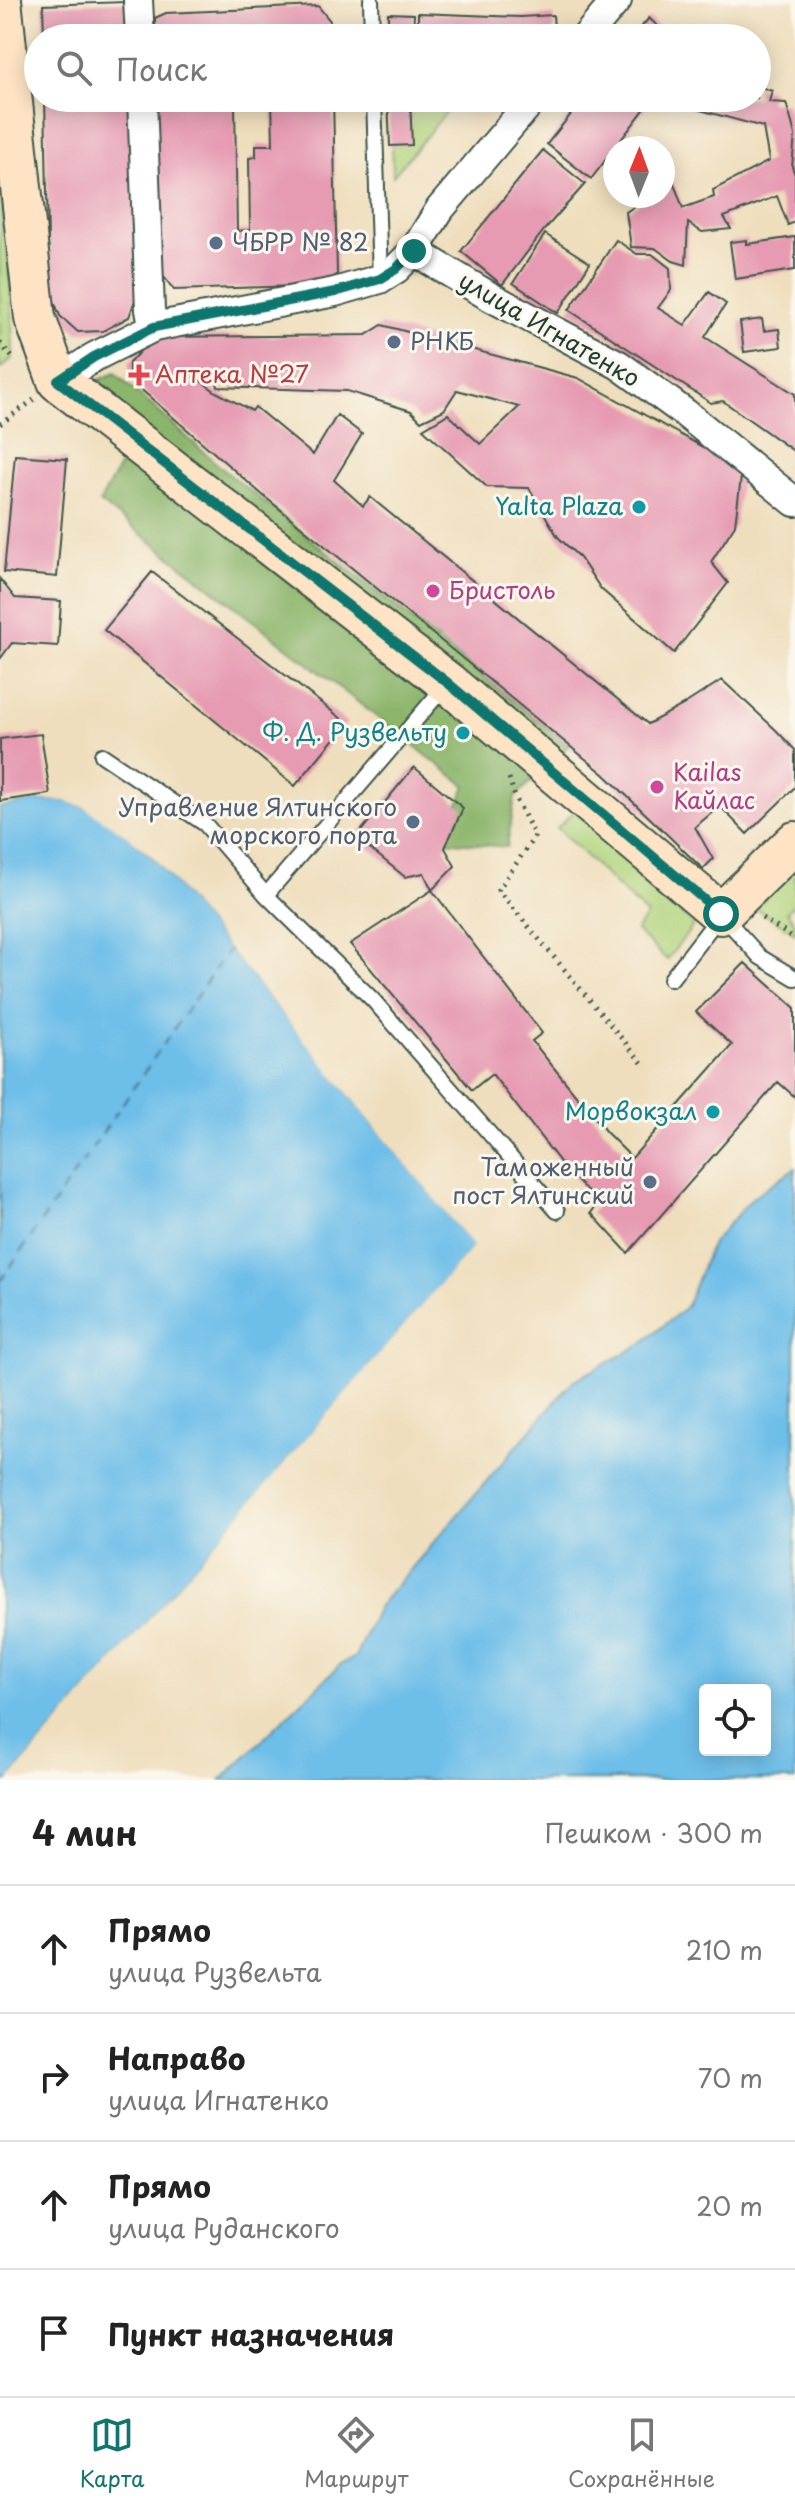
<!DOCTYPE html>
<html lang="ru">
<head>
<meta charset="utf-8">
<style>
  :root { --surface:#fff; --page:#f2f2f2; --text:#222; --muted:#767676; --line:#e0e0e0; --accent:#0f766e }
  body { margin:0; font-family:"Playpen Sans",sans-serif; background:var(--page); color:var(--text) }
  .controls { position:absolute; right:24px; bottom:24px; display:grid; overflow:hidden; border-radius:8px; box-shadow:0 4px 20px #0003 }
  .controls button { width:72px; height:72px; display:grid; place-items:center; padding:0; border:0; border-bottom:2px solid var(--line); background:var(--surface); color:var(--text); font:40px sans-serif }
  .compass { position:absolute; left:603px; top:136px; width:72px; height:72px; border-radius:50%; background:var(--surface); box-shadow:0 4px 20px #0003; rotate:1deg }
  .stop { position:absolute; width:24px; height:24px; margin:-18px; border:6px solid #0f766e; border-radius:50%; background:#fff }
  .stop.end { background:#0f766e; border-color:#fff; box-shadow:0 2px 8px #0008 }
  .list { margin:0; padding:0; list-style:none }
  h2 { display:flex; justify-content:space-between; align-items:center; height:104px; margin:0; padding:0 32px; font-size:34px }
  h2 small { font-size:26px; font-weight:400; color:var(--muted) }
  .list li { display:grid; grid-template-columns:52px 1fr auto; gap:24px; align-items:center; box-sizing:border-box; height:128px; padding:0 32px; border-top:2px solid var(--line) }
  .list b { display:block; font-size:30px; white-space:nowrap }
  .list p { margin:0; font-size:26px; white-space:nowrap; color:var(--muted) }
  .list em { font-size:26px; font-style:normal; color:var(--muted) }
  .icon { flex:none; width:44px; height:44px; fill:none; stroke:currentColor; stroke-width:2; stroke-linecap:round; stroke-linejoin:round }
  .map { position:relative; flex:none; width:795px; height:1780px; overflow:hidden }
  .search { position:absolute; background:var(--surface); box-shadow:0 4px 20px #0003; left:24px; right:24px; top:24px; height:88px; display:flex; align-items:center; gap:20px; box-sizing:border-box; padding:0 28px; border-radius:44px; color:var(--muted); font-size:30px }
  .sheet { height:616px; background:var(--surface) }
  nav { display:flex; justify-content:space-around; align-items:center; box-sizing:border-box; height:112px; border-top:2px solid var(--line); background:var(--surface); font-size:22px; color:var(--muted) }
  nav a { display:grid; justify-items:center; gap:4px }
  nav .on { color:var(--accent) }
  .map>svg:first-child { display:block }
  .green { fill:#b0d37c; stroke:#688858; stroke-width:2 }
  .forest { fill:#8cb56c; stroke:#567950; stroke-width:2 }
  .water { fill:#6dbee9; stroke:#467e8e; stroke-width:2; fill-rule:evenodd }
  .pier { fill:#efdebd }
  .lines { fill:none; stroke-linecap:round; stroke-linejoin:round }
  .ferry { stroke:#325d61; stroke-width:2; stroke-dasharray:10 8; stroke-linecap:butt }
  .building { fill:#e69bb2 }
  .lane-casing { stroke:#3e5549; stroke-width:18 }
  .street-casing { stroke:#3e5549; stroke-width:32 }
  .secondary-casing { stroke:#3e5549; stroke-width:44 }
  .path { stroke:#3e5549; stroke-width:5; stroke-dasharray:2 6; stroke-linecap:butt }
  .lane { stroke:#fff; stroke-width:14 }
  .street { stroke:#fff; stroke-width:28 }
  .secondary { stroke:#fee4c5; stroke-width:40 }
  .route { stroke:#0f766e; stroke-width:10 }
  .service-dot { fill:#5c6f8a; stroke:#fbf7ec; stroke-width:3 }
  .health-dot { fill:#e0444e; stroke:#fbf7ec; stroke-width:3 }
  .culture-dot { fill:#0f9aa8; stroke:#fbf7ec; stroke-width:3 }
  .hotel-dot { fill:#d1479c; stroke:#fbf7ec; stroke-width:3 }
  .labels { text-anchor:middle; stroke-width:6; stroke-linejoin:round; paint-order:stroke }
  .service-label { font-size:24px; fill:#4e5e75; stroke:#fbf7ec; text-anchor:start }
  .street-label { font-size:24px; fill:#1f3d34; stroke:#fbf7ec }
  .health-label { font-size:24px; fill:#be3a42; stroke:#fbf7ec; text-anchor:start }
  .culture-label { font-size:24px; fill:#0d838f; stroke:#fbf7ec; text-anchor:end }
  .hotel-label { font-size:24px; fill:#b23c85; stroke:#fbf7ec; text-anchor:start }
</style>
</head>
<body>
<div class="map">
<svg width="795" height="1780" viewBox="0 0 795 1780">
  <rect width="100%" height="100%" fill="#fbf7ec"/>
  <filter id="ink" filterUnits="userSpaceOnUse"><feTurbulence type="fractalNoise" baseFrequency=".0125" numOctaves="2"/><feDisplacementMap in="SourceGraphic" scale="16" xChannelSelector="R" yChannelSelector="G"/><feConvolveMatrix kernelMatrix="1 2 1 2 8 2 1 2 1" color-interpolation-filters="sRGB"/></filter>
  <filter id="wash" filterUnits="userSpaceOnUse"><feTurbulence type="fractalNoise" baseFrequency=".006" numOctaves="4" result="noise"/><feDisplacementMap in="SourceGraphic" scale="32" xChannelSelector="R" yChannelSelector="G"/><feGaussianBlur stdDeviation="1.8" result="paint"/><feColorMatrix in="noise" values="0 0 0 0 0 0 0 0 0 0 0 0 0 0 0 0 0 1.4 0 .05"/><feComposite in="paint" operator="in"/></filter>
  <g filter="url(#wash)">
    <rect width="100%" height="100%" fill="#efdebd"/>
    <path class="green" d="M390 98H458L393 176Z
      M0 164 12 311 13 358 0 369Z
      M579 806 703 913 667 960 636 931 647 915 557 828Z
      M795 867V903L787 912 795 923V933L755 908Z"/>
    <path class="forest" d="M115 373 225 471 569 745 515 797 507 847 443 841 466 786 100 502 127 452 71 392Z"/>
    <path class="water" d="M40 800C48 801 57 800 65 801 99 807 130 838 155 859L474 1246 9 1780H0V807Z
      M795 1168V1780H221L340 1665 355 1657 378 1607 573 1381 640 1345 686 1307 712 1243 753 1197ZM705 1690H765V1750H705Z"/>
    <path class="pier" d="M39 796 65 797 85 804 129 832 158 857 478 1246 13 1780H9L473 1246 155 859 126 835 84 807 65 801 40 800 0 807V802Z"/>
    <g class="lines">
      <path class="ferry" d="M0 1282 229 949"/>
    </g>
    <g id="blocks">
      <path class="building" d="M125 2 127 38H44L43 5Z
        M318 6 330 21 331 38H155V18L166 13Z
        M388 13 414 14 413 38H388Z
        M418 13 521 17 553 15 554 29 547 38H481L482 36 461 35V38H418Z
        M649 18 670 38H632Z
        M705 26 724 30 722 38H703Z
        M757 49 764 50 758 75H757Z
        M757 86 772 91 769 102 786 103 792 123 795 135 792 167 795 174V222L788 225 777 196 724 217 731 229 702 232 688 223 686 265 673 261 655 248 631 247 626 212 650 196H663V187L673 181 683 208 714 197 713 190 769 161 763 127 685 106 690 98H757Z
        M45 98H129L139 289 129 317 103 331 78 332 60 316 49 289Z
        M154 98H204V105H235L237 231 250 230 249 158 256 157V145H273L272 98H333L337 274 325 285 174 290 154 264Z
        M388 98H410L412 145 390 146Z
        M473 98H494L486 107Z
        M584 98H653L591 179 547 144Z
        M543 150 585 184 545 229 502 285 461 251Z
        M545 234 590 263 558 313 513 283Z
        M795 237V270L735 279 730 242 747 240V244Z
        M616 240 637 254H652L670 268 671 290 658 308 685 325 709 292 726 304 705 337 795 394V452L723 401 711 403 569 310Z
        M762 319 764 331 779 329 781 347 744 352 740 322Z
        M382 325 578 378 742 469 735 525 711 562 728 583 674 653 601 589 580 558 558 537 529 488 487 487 423 429 448 414 480 444 519 407 457 390 444 410 421 421 411 411 347 391 218 387 215 373 194 376 216 392 252 411 255 407 313 455 337 415 362 434 334 480 363 506 370 497 648 724 683 705 722 680 776 730 795 750V787L747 834 720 806 695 827 713 859 703 869 604 774 265 497 129 379V363L153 337 366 335Z
        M15 455 67 459 57 577 4 572Z
        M152 572 347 723 295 786 104 630Z
        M0 579 15 598 61 601 58 646 12 643 0 659Z
        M41 734 50 794 0 801V739Z
        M414 767 463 808 445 848 455 866 432 890 424 873 405 877 356 837Z
        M432 890 542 1033 532 1041 606 1132 632 1158 732 1045 696 1012 745 963 795 1008V1097L778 1082 628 1253 591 1213 598 1203 560 1162 492 1074 472 1090 350 944Z"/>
    </g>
  </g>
  <g filter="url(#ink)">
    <use href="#blocks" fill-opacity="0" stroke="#3e5549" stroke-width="2"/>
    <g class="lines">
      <defs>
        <path id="lane" d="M371 0 372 38
          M374 98 380 279
          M102 755 205 824 266 895 445 686
          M266 895 373 1000 557 1211
          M671 979 721 914 760 957 795 978"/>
        <path id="street" d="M138 0 140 38
          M585 38 617 0
          M142 98 150 310 154 327
          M414 251 489 296 619 365 685 413 795 502
          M58 381 94 357 154 327 335 292 380 279 396 269 414 251 440 209 534 98"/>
        <path id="secondary" d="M1 0 35 318 58 381 448 683 721 914 795 842"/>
      </defs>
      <use href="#lane" class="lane-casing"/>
      <use href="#street" class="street-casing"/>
      <use href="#secondary" class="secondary-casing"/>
      <path class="path" d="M0 343 13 358
        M0 424 35 399
        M509 778 515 797 535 836 498 890 643 1064
        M762 918 795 939"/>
      <use href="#lane" class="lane"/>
      <use href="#street" class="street"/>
      <use href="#secondary" class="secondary"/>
    </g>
  </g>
  <g class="lines" filter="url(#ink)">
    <path class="route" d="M414 251 396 269 380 279 335 292 154 327 94 357 58 381 448 683 721 914"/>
  </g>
  <g class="service-dot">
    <circle cx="216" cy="243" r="8"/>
    <circle cx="394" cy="342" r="8"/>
    <circle cx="413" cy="822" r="8"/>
    <circle cx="650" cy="1182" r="8"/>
  </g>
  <path class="health-dot" d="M135 363h8v8h8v8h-8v8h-8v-8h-8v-8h8z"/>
  <g class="culture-dot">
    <circle cx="639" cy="507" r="8"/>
    <circle cx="463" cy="733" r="8"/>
    <circle cx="713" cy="1112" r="8"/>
  </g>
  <g class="hotel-dot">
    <circle cx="433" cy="591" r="8"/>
    <circle cx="657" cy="787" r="8"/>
  </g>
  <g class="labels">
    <g class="service-label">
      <text x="232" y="251">ЧБРР № 82</text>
      <text x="410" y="350">РНКБ</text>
      <text x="397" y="816" text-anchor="end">Управление Ялтинского<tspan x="397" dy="28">морского порта</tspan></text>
      <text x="634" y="1176" text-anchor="end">Таможенный<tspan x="634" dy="28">пост Ялтинский</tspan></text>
    </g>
    <g class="street-label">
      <text transform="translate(549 330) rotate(30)" y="8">улица Игнатенко</text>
    </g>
    <g class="health-label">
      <text x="155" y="383">Аптека №27</text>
    </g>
    <g class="culture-label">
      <text x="623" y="515">Yalta Plaza</text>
      <text x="447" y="741">Ф. Д. Рузвельту</text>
      <text x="697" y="1120">Морвокзал</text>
    </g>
    <g class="hotel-label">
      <text x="449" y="599">Бристоль</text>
      <text x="673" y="781">Kailas<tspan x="673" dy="28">Кайлас</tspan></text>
    </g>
  </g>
</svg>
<div class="controls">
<button><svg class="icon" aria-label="locate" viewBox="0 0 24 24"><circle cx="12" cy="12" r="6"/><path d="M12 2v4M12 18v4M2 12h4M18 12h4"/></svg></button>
</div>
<svg class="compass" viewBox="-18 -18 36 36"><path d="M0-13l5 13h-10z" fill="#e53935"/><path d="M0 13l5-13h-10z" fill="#767676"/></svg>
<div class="stop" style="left:721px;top:914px"></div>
<div class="stop end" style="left:414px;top:251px"></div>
<div class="search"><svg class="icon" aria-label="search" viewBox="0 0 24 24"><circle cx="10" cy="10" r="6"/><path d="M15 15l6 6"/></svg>Поиск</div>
</div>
<section class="sheet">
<h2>4 мин<small>Пешком · 300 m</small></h2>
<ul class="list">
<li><svg class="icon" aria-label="ahead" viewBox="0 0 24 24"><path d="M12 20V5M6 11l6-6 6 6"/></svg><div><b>Прямо</b><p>улица Рузвельта</p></div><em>210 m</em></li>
<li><svg class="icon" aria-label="right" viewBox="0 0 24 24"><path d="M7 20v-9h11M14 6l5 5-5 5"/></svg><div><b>Направо</b><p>улица Игнатенко</p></div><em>70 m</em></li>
<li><svg class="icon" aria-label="ahead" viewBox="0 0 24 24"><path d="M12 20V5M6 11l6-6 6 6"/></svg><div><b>Прямо</b><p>улица Руданского</p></div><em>20 m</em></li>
<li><svg class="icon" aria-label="arrive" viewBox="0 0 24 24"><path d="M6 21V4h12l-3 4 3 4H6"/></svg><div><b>Пункт назначения</b></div></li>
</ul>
</section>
<nav>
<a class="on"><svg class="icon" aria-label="map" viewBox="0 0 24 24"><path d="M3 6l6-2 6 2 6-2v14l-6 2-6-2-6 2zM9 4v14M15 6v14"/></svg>Карта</a>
<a><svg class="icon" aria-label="directions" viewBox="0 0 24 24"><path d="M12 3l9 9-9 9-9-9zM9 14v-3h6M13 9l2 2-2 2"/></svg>Маршрут</a>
<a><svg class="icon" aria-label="saved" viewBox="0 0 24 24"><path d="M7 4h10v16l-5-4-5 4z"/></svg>Сохранённые</a>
</nav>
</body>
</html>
